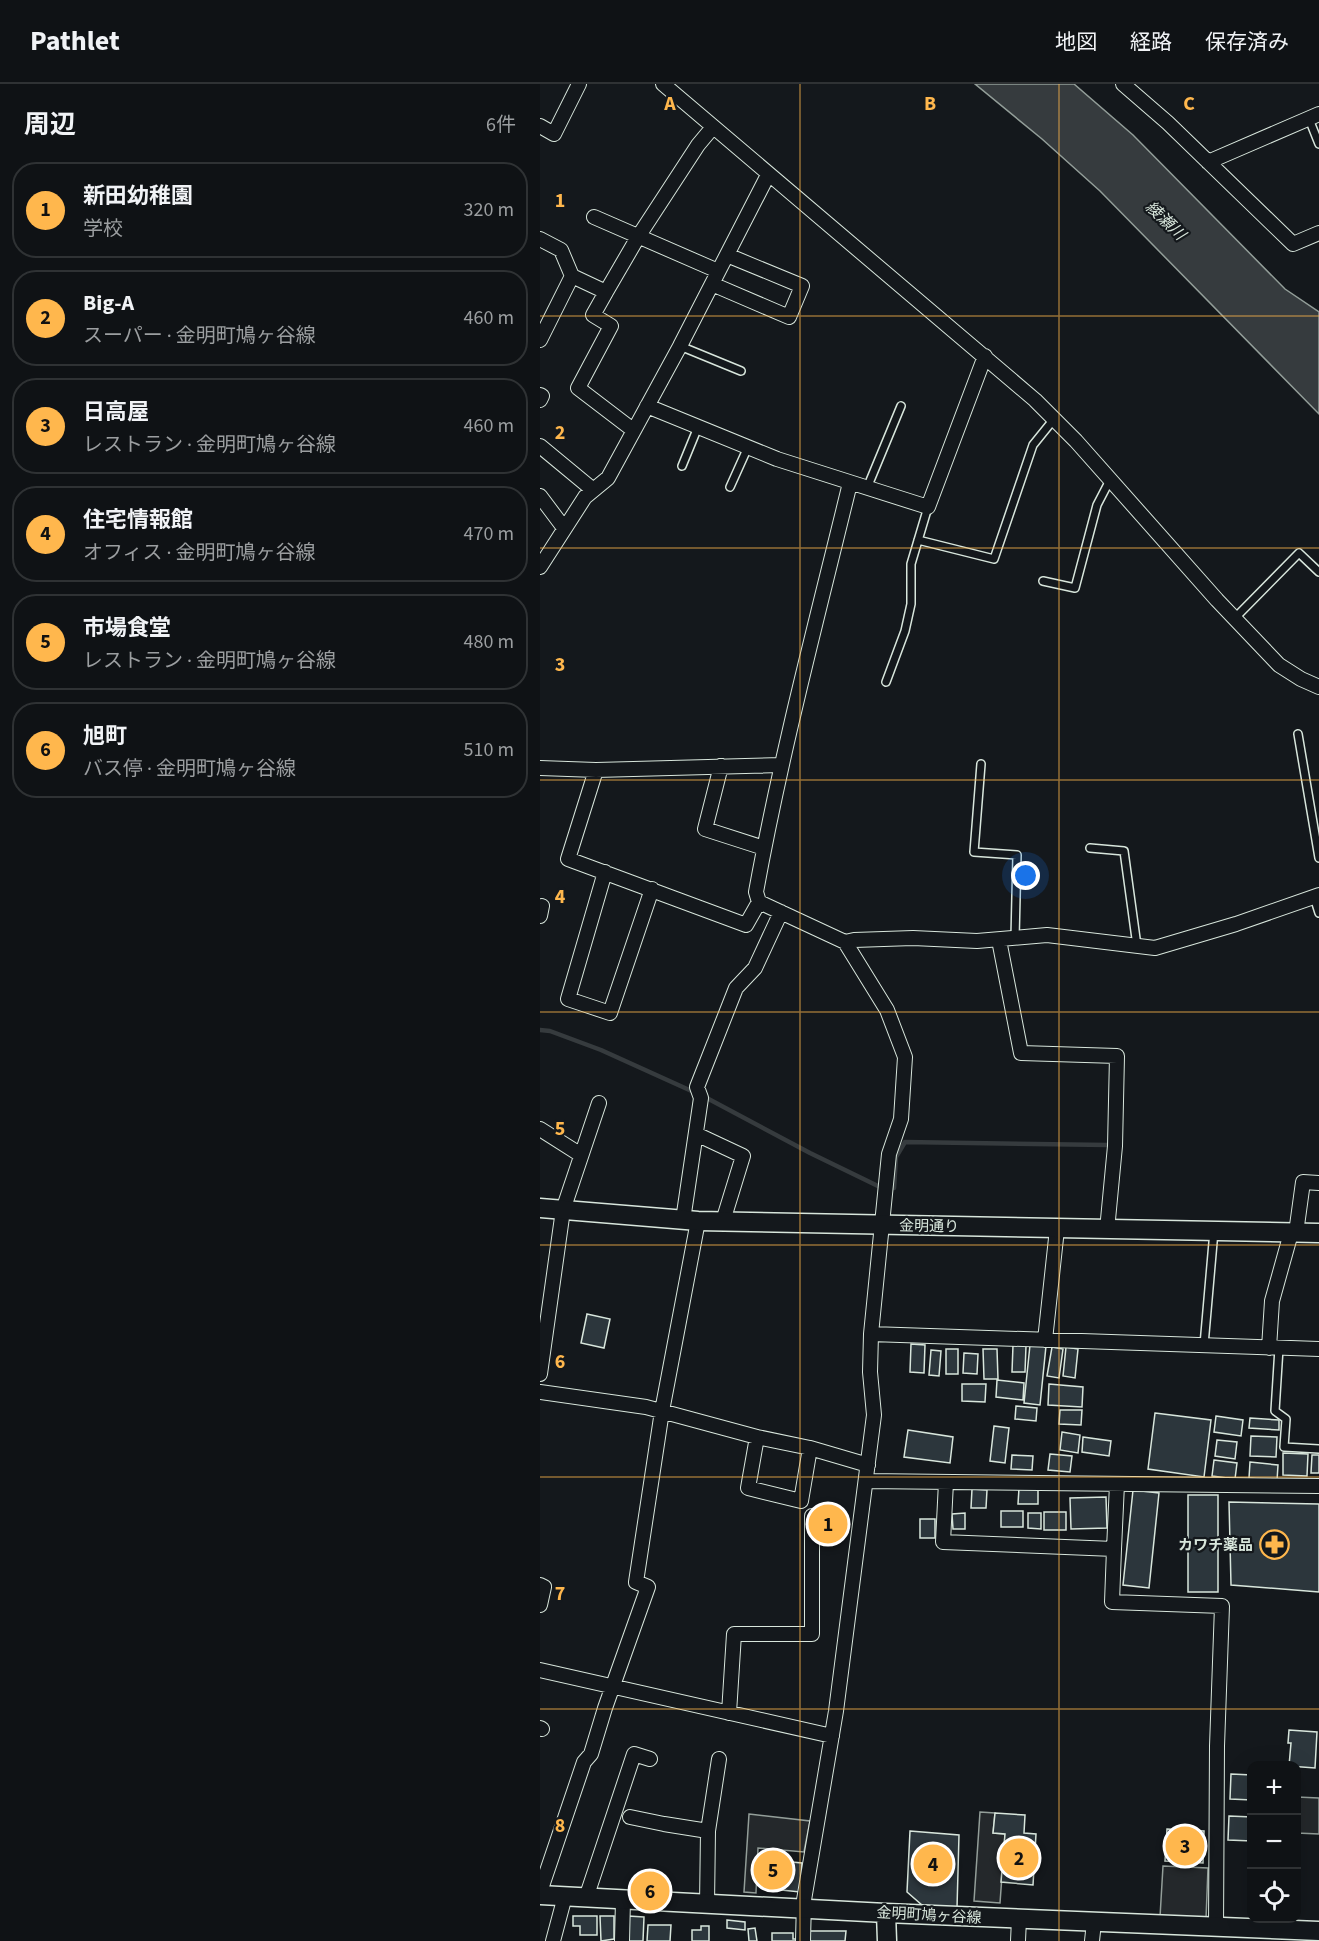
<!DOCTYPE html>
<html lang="ja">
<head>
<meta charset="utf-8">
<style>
  :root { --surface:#0f1215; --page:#181b1e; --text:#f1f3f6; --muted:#9b9ea0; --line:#2f3234; --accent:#ffb74d }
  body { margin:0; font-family:"Source Sans 3","Noto Sans JP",sans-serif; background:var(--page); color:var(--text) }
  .controls { position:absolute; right:18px; bottom:18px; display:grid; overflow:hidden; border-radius:12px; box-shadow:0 6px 24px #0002 }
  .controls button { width:54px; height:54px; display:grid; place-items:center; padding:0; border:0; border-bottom:2px solid var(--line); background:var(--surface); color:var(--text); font:30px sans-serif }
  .you { position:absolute; left:486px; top:792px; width:21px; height:21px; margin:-15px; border:4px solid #fff; border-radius:50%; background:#1a73e8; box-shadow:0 0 0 9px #1a73e833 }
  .badge { display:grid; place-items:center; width:39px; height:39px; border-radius:50%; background:var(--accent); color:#111; font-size:20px; font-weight:700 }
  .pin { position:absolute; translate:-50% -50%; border:3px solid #fff; box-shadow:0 2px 6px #0006 }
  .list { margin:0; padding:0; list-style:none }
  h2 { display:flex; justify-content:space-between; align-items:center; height:78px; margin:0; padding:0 24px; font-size:26px }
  h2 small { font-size:20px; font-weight:400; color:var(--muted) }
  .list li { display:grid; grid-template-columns:39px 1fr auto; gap:18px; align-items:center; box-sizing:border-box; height:96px; margin:0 12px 12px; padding:0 12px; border:2px solid var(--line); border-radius:24px }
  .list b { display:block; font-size:22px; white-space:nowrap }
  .list p { margin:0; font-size:20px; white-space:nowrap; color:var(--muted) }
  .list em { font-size:20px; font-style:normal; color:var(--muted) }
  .icon { flex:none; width:33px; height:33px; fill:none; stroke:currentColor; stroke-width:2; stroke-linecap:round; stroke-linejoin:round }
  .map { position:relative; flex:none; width:779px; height:1857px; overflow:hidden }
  header { display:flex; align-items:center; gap:36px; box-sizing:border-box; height:84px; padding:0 30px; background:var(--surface); border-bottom:2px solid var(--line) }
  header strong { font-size:28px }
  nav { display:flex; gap:33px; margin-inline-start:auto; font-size:21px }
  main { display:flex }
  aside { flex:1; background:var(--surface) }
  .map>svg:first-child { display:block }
  .parking { fill:#24282b; stroke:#939e99; stroke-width:1.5 }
  .water { fill:#363b3e; stroke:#939e99; stroke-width:1.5 }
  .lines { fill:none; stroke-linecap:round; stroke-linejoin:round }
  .stream { stroke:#363b3e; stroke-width:4.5 }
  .building { fill:#2c363c; stroke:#d8e6dc; stroke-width:1.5 }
  .lane-casing { stroke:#d8e6dc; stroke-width:10 }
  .street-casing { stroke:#d8e6dc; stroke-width:16 }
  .secondary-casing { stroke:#d8e6dc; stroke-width:21 }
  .lane { stroke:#14181c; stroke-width:7 }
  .street { stroke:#14181c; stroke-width:14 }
  .secondary { stroke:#14181c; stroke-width:18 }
  .grid { fill:none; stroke:#ffb74d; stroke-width:1.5; stroke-opacity:0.55 }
  .labels { text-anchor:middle; stroke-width:4.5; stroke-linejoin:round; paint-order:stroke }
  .street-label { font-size:15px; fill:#d8e6dc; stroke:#14181c }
  .poi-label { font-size:15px; font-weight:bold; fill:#d8e6dc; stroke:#14181c; text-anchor:end }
  .water-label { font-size:16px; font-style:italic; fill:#d8e6dc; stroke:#14181c }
  .grid-label { font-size:20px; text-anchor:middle; font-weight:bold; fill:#ffb74d; stroke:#14181c; stroke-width:4.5; stroke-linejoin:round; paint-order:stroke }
</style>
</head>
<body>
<header>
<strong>Pathlet</strong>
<nav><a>地図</a><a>経路</a><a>保存済み</a></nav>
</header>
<main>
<aside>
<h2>周辺<small>6件</small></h2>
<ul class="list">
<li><span class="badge">1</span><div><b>新田幼稚園</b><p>学校</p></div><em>320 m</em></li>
<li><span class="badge">2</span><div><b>Big-A</b><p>スーパー · 金明町鳩ヶ谷線</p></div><em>460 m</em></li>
<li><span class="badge">3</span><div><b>日高屋</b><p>レストラン · 金明町鳩ヶ谷線</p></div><em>460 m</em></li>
<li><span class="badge">4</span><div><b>住宅情報館</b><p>オフィス · 金明町鳩ヶ谷線</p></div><em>470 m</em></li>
<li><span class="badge">5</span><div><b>市場食堂</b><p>レストラン · 金明町鳩ヶ谷線</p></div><em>480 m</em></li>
<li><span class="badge">6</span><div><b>旭町</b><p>バス停 · 金明町鳩ヶ谷線</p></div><em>510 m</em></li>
</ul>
</aside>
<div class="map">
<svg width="779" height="1857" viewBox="0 0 779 1857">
  <rect width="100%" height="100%" fill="#14181c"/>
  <path class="parking" d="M757 1713 779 1714V1750L757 1749Z
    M440 1728 455 1729 453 1749 465 1750 460 1819 434 1817Z
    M209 1730 270 1737 264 1768 218 1764 216 1809 204 1808Z
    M623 1782 668 1784 666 1835 620 1833Z"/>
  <path class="water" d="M435 0H534L593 51 745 205 779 228V330L560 107 502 55Z"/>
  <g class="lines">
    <path class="stream" d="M0 946 10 947 61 966 156 1009
      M163 1012 270 1069 340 1103 354 1104 356 1073 365 1058 568 1061"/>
  </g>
  <path class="building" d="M47 1230 70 1235 64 1264 41 1259Z
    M371 1260 385 1261 384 1289 370 1288Z
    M473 1261 486 1262 485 1288H472Z
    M490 1261 506 1262 500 1321 484 1319Z
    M512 1263 523 1265 519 1294 507 1292Z
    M526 1263 538 1265 535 1294 523 1292Z
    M406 1265H418V1290H406Z
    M443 1265H457L458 1295H444Z
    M391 1266 401 1267 399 1292 389 1291Z
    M424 1269 438 1270 437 1290 423 1289Z
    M457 1296 484 1299 483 1316 456 1313Z
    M422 1300H446L445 1318 422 1317Z
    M509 1300 543 1303 542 1323 508 1321Z
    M476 1322 497 1324 496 1337 475 1335Z
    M520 1326H542L541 1341 519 1340Z
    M615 1329 671 1336 664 1393 608 1385Z
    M676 1332 703 1336 701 1352 674 1348Z
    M710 1334 739 1336V1346L709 1344Z
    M454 1342 469 1344 465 1379 450 1377Z
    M368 1346 413 1353 410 1379 364 1373Z
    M522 1348 540 1351 538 1369 520 1366Z
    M711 1352 737 1353 736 1373 710 1372Z
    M543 1353 571 1357 569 1372 542 1368Z
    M677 1356 697 1358 695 1375 675 1372Z
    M743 1369 768 1370 767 1392 743 1391Z
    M510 1370 532 1372 530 1388 508 1386Z
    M472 1371 493 1372 492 1386 471 1385Z
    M772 1371H779V1389H771Z
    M674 1376 697 1379 695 1395 672 1392Z
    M710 1378 738 1381 737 1397 709 1394Z
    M479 1404 498 1405V1420H478Z
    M432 1405 447 1406 446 1424H431Z
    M593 1406 619 1409 609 1504 583 1501Z
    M648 1411H678V1508H648Z
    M566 1413 567 1444 531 1445 530 1414Z
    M689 1418 779 1420V1508L691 1501Z
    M461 1427H483V1443H461Z
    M504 1428H526V1446H504Z
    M425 1429V1445H413L412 1430Z
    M488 1429H501V1445L488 1444Z
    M380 1435H395V1454H380Z
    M749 1646 777 1648 775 1684 749 1682 751 1659H748Z
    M691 1690 712 1691V1716L690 1715Z
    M455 1729 485 1731 484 1749 496 1750 493 1801 461 1798 465 1750 453 1749Z
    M689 1732 712 1733V1757L688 1756Z
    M627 1745 664 1747 663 1779 625 1777Z
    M370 1747 419 1751 417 1824 382 1821 367 1808Z
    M230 1776 262 1779 260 1808 232 1805 233 1796H228Z
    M33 1832H57V1851H40V1842H33Z
    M60 1832H74V1855L61 1857Z
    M88 1832 104 1833 103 1857H87Z
    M187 1836 205 1838V1846L187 1844Z
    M108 1841H131L130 1857H107Z
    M161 1842H169V1857H152V1846H161Z
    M215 1844 217 1857H209L208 1845Z
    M270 1847H306L305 1857H270Z
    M232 1849H253V1855H256V1857H232Z"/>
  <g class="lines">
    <defs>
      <path id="lane" d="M769 35 779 60
        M140 262 201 287
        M142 382 158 343
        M190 403 208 363
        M327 404 361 322
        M378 456 454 475 493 361 514 335
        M503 497 535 504 557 421 570 396
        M694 535 759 469 779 488
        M346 598 365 547 371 520V480L388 423
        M758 650 779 774
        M441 680 434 768 477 771 475 854
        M550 764 584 767 597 862
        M774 813 779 829
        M664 1261 674 1147
        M739 1264 735 1327 746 1335 744 1363 779 1365"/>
      <path id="street" d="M123 0 495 316 536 357 677 516 739 581 761 595 779 603
        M583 0 628 39 753 160 779 149
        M0 42 14 50 39 0
        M668 78 779 30
        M54 133 178 187
        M0 155 21 166 32 192 66 208 98 153 158 61 173 43
        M172 200 249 233 262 202 187 171
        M66 208 53 231 71 242 38 304 93 346
        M0 256 32 192
        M0 311 2 312 0 316
        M107 322 237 375 388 423 445 272
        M0 362 52 405
        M310 399C277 535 241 670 216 808L219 818 305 858 314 856 373 854 437 857 507 851 615 864 696 840 779 811
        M0 412 24 444
        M0 483 45 413 68 394 140 262 228 91
        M181 682 165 745 224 764
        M0 684 56 686 241 681
        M56 686 28 775 206 841 219 818
        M65 788 28 915 70 929 112 805
        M0 832 2 822
        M459 856 481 969 577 972 575 1062 567 1146
        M0 1045 41 1071
        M156 1050 203 1072 183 1137
        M143 1136 161 1014 157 1003 196 904 215 884 241 828
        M756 1149 763 1098 779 1099
        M331 1250 779 1265
        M505 1256 517 1145
        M729 1264 732 1217 751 1149
        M0 1290 23 1126 59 1019
        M0 1308 106 1323 217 1353 270 1364 328 1381
        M217 1353 208 1404 261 1417 270 1364
        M326 1397 779 1402
        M406 1398 403 1458 574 1465 577 1400
        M574 1465 572 1518 682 1522 677 1662 676 1844
        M0 1501 4 1503 0 1521
        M0 1586 292 1652
        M189 1629 194 1550H272V1432
        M0 1644 2 1645
        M90 1733 124 1740 168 1747
        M2 1802 44 1678 51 1670 65 1624 108 1503 96 1498 122 1327 158 1137
        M46 1814 94 1670 110 1675
        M167 1820 168 1747 179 1675
        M13 1857 25 1812
        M82 1857 83 1816
        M263 1857 264 1816 296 1627 334 1331 330 1288 331 1250 349 1070 361 1035 365 973 347 926 305 858
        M478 1857 479 1835
        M552 1857 554 1838"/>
      <path id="secondary" d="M0 1124 158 1137 779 1149
        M0 1811 346 1829 779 1847
        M346 1829 347 1857"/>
    </defs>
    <use href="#lane" class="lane-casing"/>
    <use href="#street" class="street-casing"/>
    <use href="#secondary" class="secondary-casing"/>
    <use href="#lane" class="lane"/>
    <use href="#street" class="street"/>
    <use href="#secondary" class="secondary"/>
  </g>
  <path class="grid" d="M260 0V1857M519 0V1857M0 232H779M0 464H779M0 696H779M0 928H779M0 1161H779M0 1393H779M0 1625H779"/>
  <defs>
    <symbol id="pharmacy-ring" viewBox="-11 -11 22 22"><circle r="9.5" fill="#14181c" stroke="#ffb74d" stroke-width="1.5"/><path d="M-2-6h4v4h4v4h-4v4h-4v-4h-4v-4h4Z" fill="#ffb74d"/></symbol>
  </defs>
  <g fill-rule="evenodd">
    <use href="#pharmacy-ring" x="718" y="1444" width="33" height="33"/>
  </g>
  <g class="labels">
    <g class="street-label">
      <text transform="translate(389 1142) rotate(1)" y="5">金明通り</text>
      <text transform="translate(389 1831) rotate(3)" y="5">金明町鳩ヶ谷線</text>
    </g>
    <g class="poi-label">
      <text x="713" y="1466">カワチ薬品</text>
    </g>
    <g class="water-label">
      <text transform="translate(626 136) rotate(44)" y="6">綾瀬川</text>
    </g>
  </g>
  <g class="grid-label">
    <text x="130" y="26">A</text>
    <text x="390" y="26">B</text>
    <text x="649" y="26">C</text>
    <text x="20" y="123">1</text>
    <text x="20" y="355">2</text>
    <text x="20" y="587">3</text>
    <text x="20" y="819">4</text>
    <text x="20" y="1051">5</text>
    <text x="20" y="1284">6</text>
    <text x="20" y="1516">7</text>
    <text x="20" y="1748">8</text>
  </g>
</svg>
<div class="controls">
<button>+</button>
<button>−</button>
<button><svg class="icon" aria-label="locate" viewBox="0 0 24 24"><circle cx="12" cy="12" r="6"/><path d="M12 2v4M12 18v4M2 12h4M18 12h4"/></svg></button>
</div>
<div class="you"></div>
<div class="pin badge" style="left:288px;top:1440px">1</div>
<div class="pin badge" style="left:479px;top:1774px">2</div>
<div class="pin badge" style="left:645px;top:1762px">3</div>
<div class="pin badge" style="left:393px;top:1780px">4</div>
<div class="pin badge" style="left:233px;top:1786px">5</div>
<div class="pin badge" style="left:110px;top:1807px">6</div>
</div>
</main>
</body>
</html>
